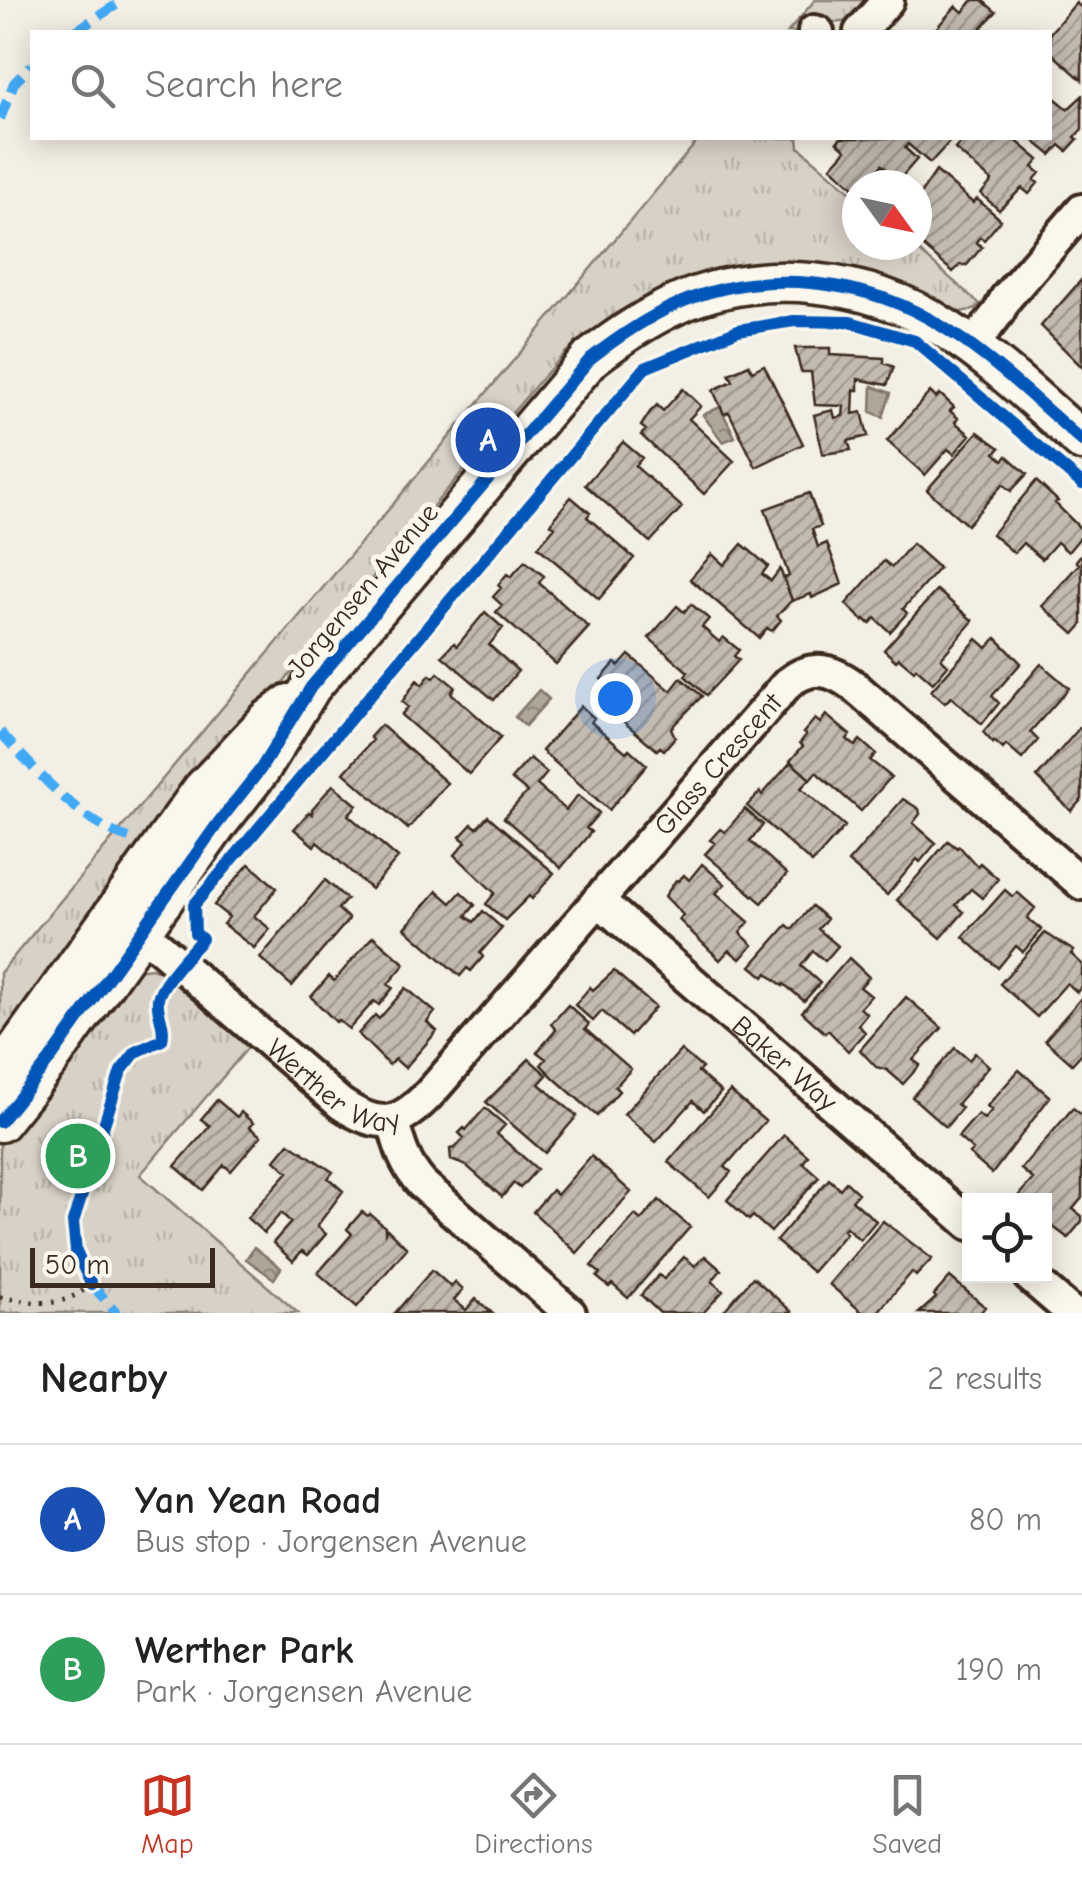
<!DOCTYPE html>
<html lang="en">
<head>
<meta charset="utf-8">
<style>
  :root { --surface:#fff; --page:#f6f6f6; --text:#222; --muted:#767676; --line:#e0e0e0; --accent:#c8321e }
  body { margin:0; font-family:"Comic Neue",sans-serif; background:var(--page); color:var(--text) }
  .controls { position:absolute; right:30px; bottom:30px; display:grid; overflow:hidden; border-radius:0px; box-shadow:0 5px 25px #0003 }
  .controls button { width:90px; height:90px; display:grid; place-items:center; padding:0; border:0; border-bottom:2px solid var(--line); background:var(--surface); color:var(--text); font:50px sans-serif }
  .compass { position:absolute; left:842px; top:170px; width:90px; height:90px; border-radius:50%; background:var(--surface); box-shadow:0 5px 25px #0003; rotate:123deg }
  .scale { position:absolute; left:30px; bottom:25px; width:185px; box-sizing:border-box; padding-left:10px; border:5px solid #3b2a1e; border-top:0; font-size:28px; line-height:35px; white-space:nowrap; color:#3b2a1e; -webkit-text-stroke:8px #fbf7ec; paint-order:stroke }
  .you { position:absolute; left:615px; top:698px; width:35px; height:35px; margin:-25px; border:8px solid #fff; border-radius:50%; background:#1a73e8; box-shadow:0 0 0 15px #1a73e833 }
  .badge { display:grid; place-items:center; width:65px; height:65px; border-radius:50%; background:var(--accent); color:#fff; font-size:32px; font-weight:700 }
  .pin { position:absolute; translate:-50% -50%; border:5px solid #fff; box-shadow:0 2px 10px #0006 }
  .list { margin:0; padding:0; list-style:none }
  h2 { display:flex; justify-content:space-between; align-items:center; height:130px; margin:0; padding:0 40px; font-size:42px }
  h2 small { font-size:32px; font-weight:400; color:var(--muted) }
  .list li { display:grid; grid-template-columns:65px 1fr auto; gap:30px; align-items:center; box-sizing:border-box; height:150px; padding:0 40px; border-top:2px solid var(--line) }
  .list b { display:block; font-size:38px; white-space:nowrap }
  .list p { margin:0; font-size:32px; white-space:nowrap; color:var(--muted) }
  .list em { font-size:32px; font-style:normal; color:var(--muted) }
  .icon { flex:none; width:55px; height:55px; fill:none; stroke:currentColor; stroke-width:2; stroke-linecap:round; stroke-linejoin:round }
  .map { position:relative; flex:none; width:1082px; height:1313px; overflow:hidden }
  .search { position:absolute; background:var(--surface); box-shadow:0 5px 25px #0003; left:30px; right:30px; top:30px; height:110px; display:flex; align-items:center; gap:25px; box-sizing:border-box; padding:0 35px; border-radius:0px; color:var(--muted); font-size:38px }
  .sheet { height:430px; background:var(--surface) }
  nav { display:flex; justify-content:space-around; align-items:center; box-sizing:border-box; height:140px; border-top:2px solid var(--line); background:var(--surface); font-size:28px; color:var(--muted) }
  nav a { display:grid; justify-items:center; gap:5px }
  nav .on { color:var(--accent) }
  .map>svg:first-child { display:block }
  .park { fill:url(#park-tufts); stroke:#8a7e72; stroke-width:2.5 }
  .water { fill:url(#water-ripples); stroke:#817468; stroke-width:2.5 }
  .building { fill:url(#building-hatch); stroke:#3b2a1e; stroke-width:2.5 }
  .lines { fill:none; stroke-linecap:round; stroke-linejoin:round }
  .minor-casing { stroke:#3b2a1e; stroke-width:38 }
  .tertiary-casing { stroke:#3b2a1e; stroke-width:45 }
  .path { stroke:#3b2a1e; stroke-width:5; stroke-dasharray:2.5 8; stroke-linecap:butt }
  .minor { stroke:#fbf7ec; stroke-width:30 }
  .tertiary { stroke:#fbf7ec; stroke-width:38 }
  .quiet { stroke:#3fa9f5; stroke-width:10; stroke-dasharray:20 10; stroke-linecap:butt }
  .cycleway-casing { stroke:#fbf7ec; stroke-width:19 }
  .cycleway { stroke:#0057b8; stroke-width:12 }
  .labels { text-anchor:middle; stroke-width:10; stroke-linejoin:round; paint-order:stroke }
  .street-label { font-size:28px; fill:#3b2a1e; stroke:#fbf7ec }
</style>
</head>
<body>
<div class="map">
<svg width="1082" height="1313" viewBox="0 0 1082 1313">
  <defs>
    <pattern id="park-tufts" width="24" height="20" patternUnits="userSpaceOnUse" patternTransform="scale(2.5)"><rect width="24" height="20" fill="#d8d1c6"/><path d="M3 7l-1-3M5 7V3M7 7l1-3M15 17l-1-3M17 17v-4M19 17l1-3" fill="none" stroke="#bab4aa"/></pattern>
    <pattern id="water-ripples" width="26" height="14" patternUnits="userSpaceOnUse" patternTransform="scale(2.5)"><rect width="26" height="14" fill="#afa69a"/><path d="M2 4q2-2 4 0t4 0M15 11q2-2 4 0t4 0" fill="none" stroke="#90877d"/></pattern>
    <pattern id="building-hatch" width="6" height="6" patternUnits="userSpaceOnUse" patternTransform="scale(2.5)"><rect width="6" height="6" fill="#c3bbb0"/><path d="M-1 1l2-2M0 6l6-6M5 7l2-2" fill="none" stroke="#a0988f"/></pattern>
  </defs>
  <rect width="100%" height="100%" fill="#f3efe4"/>
  <filter id="ink" filterUnits="userSpaceOnUse"><feTurbulence type="fractalNoise" baseFrequency=".01" numOctaves="2"/><feDisplacementMap in="SourceGraphic" scale="20" xChannelSelector="R" yChannelSelector="G"/><feConvolveMatrix kernelMatrix="1 2 1 2 8 2 1 2 1" color-interpolation-filters="sRGB"/></filter>
  <g filter="url(#ink)">
    <path class="park" d="M815 0H869L844 22H826L808 32H788Z
      M700 138H798L799 147 857 197V245H912L980 304 975 309 961 312 693 281 639 301 616 313 565 353 542 378 276 691 0 1058V973Z
      M152 968 179 982 250 1045 140 1175 298 1313H0V1138L134 970Z"/>
    <path class="water" d="M872 386 891 393 883 417 871 412Z
      M720 407 735 437 723 442 703 415Z
      M539 690 549 699 525 726 515 717Z
      M254 1247 281 1268 274 1279 246 1259Z"/>
    <path class="building" d="M973 0H982L996 12 977 32H933L956 6 963 12Z
      M1076 3 1082 8V80L1050 52V33Z
      M1050 94 1068 109 1082 96V129L1075 137 1078 139 1067 151 1060 145 1051 155 1030 138H1050Z
      M841 138H953L930 163 908 144 905 148 917 159 899 180 882 165 864 185H857V190L831 167 846 150 837 142Z
      M965 138H1013L1039 160 1033 167 1040 173 1034 180 1038 183 1029 194 1022 188 999 210 981 194 992 181 955 149Z
      M936 171 973 203 977 199 1001 220 984 240 980 237 976 242 982 247 967 265H960L953 272 917 241V199Z
      M1082 279V367L1041 326Z
      M795 348H830V355L884 358V363L894 367 887 385 858 379V390H854L853 414 862 412 868 436 848 441 851 450 823 454 814 415 833 410 835 418 843 416 844 406 815 405 811 372H801Z
      M749 365 752 371 764 365 803 444 756 467 729 412 724 414 713 390 733 381 729 374Z
      M683 389 701 406 689 419 734 461 704 494 641 435 646 430 641 426 650 412 657 405 663 411Z
      M930 392 936 398 940 394 954 407 950 411 958 418 955 422 970 435 954 454 948 449 925 475 887 441Z
      M978 432 1000 448 995 453 1003 460 1007 456 1027 474 1011 491 1003 484 967 525 927 490Z
      M623 442 642 458 635 466 682 507 650 542 585 485Z
      M1036 481 1058 501 1055 503 1082 530V535L1068 552 1057 542 1042 559 1023 543 1014 553 992 534Z
      M809 493 821 526 812 529 818 547 827 543 842 584 812 598 811 594 792 601 784 578 789 576 765 509Z
      M571 497 590 513 587 517 634 558 599 599 538 547 555 527 551 524 555 517Z
      M742 544 768 566 762 574 771 581 780 569 792 600 777 616 781 620 772 631 767 628 759 638 690 579 712 554 724 565Z
      M912 544 939 568 903 609 907 613 890 632 875 618 870 624 865 619 863 621 846 604 884 561 892 567Z
      M1082 553V625L1074 634 1042 606 1079 564 1076 561Z
      M525 561 544 576 539 583 589 627 556 664 496 612 502 605 493 597 501 588 498 585 507 574 511 577Z
      M937 590 973 621 941 658 948 665 933 683 916 668 914 671 899 658 896 661 884 650Z
      M691 604 709 619 702 627 719 642 723 637 739 650 734 656 739 660 706 695 685 676 688 672 649 638 677 606 684 612Z
      M485 612 503 628 489 645 518 671 494 700 442 656 454 643 457 646Z
      M996 638 1021 663 992 696 999 703 982 724 951 697 945 703 931 691 977 639 987 648Z
      M629 655 671 691 681 678 702 696 671 728 675 737 664 750 660 747 657 750 593 696 605 683 601 679 615 663 619 666Z
      M1041 664 1069 688 1030 732 1038 740 1022 759 1006 745 1003 749 994 741 993 743 983 732Z
      M438 673 455 687 451 693 501 737 469 774 401 715 408 707 402 702 417 680 422 685 430 675 434 678Z
      M581 706 594 718 591 722 626 752 629 749 647 765 609 810 542 751Z
      M826 715 850 735 847 739 855 746 860 740 876 754 870 760 891 777 861 811 816 772 810 779 790 761 803 746 800 743 806 735 803 733 815 719 820 723Z
      M381 725 447 783 408 829 344 773 373 740 370 737Z
      M1082 725V799L1071 811 1037 777Z
      M530 758 547 773 537 785 566 810 578 795 599 813 586 828 591 832 561 868 504 818 527 792 511 779Z
      M791 762 810 779 801 788 845 826 812 863 747 806 760 792 762 795Z
      M333 785 357 805 348 815 398 858 371 889 317 842 314 846 294 829 309 812 312 814V809Z
      M903 799 919 809 920 814 913 823 936 843 920 862 917 859 887 895 848 862Z
      M745 809 763 825 750 841 787 874 762 903 705 854 715 843 710 840 720 829 725 832Z
      M488 816 554 873 532 899 529 896 505 920 486 904 495 893 455 855 466 842 460 837 472 824 477 828Z
      M948 841 957 848 959 846 977 866 980 863 998 879 982 898 971 889 956 905 964 912 941 938 897 900Z
      M249 864 277 888 254 916 270 929 254 948 223 924 229 917 214 905Z
      M702 864 725 884 716 893 749 922 740 933 753 945 740 959 729 950 720 960 679 920 683 915 665 896 676 880 678 881 684 875 689 880Z
      M325 880 347 899 338 909 349 919 292 986 260 958Z
      M1005 890 1013 897 1017 892 1035 908 1027 918 1042 930 1023 952 1016 946 998 968 963 937Z
      M437 891 451 903 461 892 475 905 466 916 474 922 483 911 502 928 480 953 483 957 471 971 467 968 460 976 405 928Z
      M812 906 827 919 818 929 838 946 825 961 813 951 801 966 820 983 804 1001 784 984 783 986 767 973 764 977 751 966 787 925 792 929Z
      M1045 933 1074 951 1071 954 1082 964V986L1077 992 1067 983 1037 1017 1000 984Z
      M373 936 405 964 388 984 393 988 379 1005 374 1001 349 1029 338 1020 336 1022 311 997 329 976 334 981Z
      M849 958 869 977 860 987 871 996 860 1008 867 1014 858 1025 865 1032 848 1051 828 1030 825 1033 802 1012Z
      M614 971 655 1007 630 1036 602 1011 593 1021 575 1005 590 987 593 990Z
      M406 988 435 1012 427 1022 437 1031 405 1068 395 1059 389 1065 358 1034 375 1015 379 1019Z
      M906 997 942 1028 913 1060 920 1065 903 1084 887 1070 876 1067 860 1050Z
      M1082 997V1053L1072 1064 1045 1040Z
      M568 1005 589 1024 585 1029 631 1069 615 1087 619 1091 597 1116 554 1078 541 1065 546 1059 537 1052 556 1030 551 1024Z
      M955 1048 969 1060 975 1053 989 1066 957 1104 962 1108 946 1127 912 1097Z
      M681 1050 702 1068 698 1072 721 1092 704 1111 693 1101 656 1142 624 1114Z
      M529 1059 547 1075 539 1084 577 1116 545 1153 486 1102Z
      M1019 1070 1050 1097 992 1174 969 1154 973 1150 958 1137 978 1114 984 1119 992 1110 987 1106Z
      M730 1091 765 1121 725 1167 731 1172 709 1197 668 1162Z
      M217 1100 237 1117 241 1112 253 1123 249 1127 261 1136 231 1171 224 1165 203 1190 175 1166 210 1126 201 1119Z
      M485 1108 505 1125 497 1134 537 1169 520 1188 514 1183 502 1197 467 1166 451 1160 450 1149 455 1148 464 1138 459 1133 464 1128 466 1130Z
      M1073 1108 1082 1115V1198L1073 1209 1082 1216V1221L1068 1238 1044 1220V1200H1023L1018 1196 1033 1179 1021 1169Z
      M784 1135 808 1156 803 1163 819 1177 771 1232 753 1216 749 1220 727 1200Z
      M289 1143 333 1172 328 1178 343 1191 317 1226 326 1234 308 1255 302 1251 293 1261 273 1243 291 1222 281 1213 264 1233 247 1218 288 1172 275 1160Z
      M591 1156 631 1192 577 1253 533 1212 552 1190 557 1195Z
      M829 1179 840 1189 846 1182 858 1193 852 1200 876 1221 860 1240 846 1227 843 1230 846 1233 812 1272 776 1241Z
      M659 1200 690 1227 628 1298 612 1284 609 1287 597 1277 600 1273 591 1266 635 1215 641 1220Z
      M362 1212 368 1216 370 1214 385 1227V1232L387 1229 407 1248 357 1307 318 1273 352 1234 347 1229Z
      M883 1221 932 1259 916 1276 912 1272 877 1313H863L829 1284Z
      M705 1256 721 1270 712 1281 723 1291 703 1313H660L641 1295 659 1275 664 1279 684 1257 695 1266Z
      M432 1270 451 1287 455 1282 463 1289 454 1300 466 1310 476 1299 492 1313H395Z
      M753 1277 792 1312 791 1313H722Z
      M950 1277 985 1307 980 1313H919L936 1298 934 1295Z"/>
    <g class="lines">
      <defs>
        <g id="minor">
          <path d="M814 31 818 32"/>
          <path d="M860 32 888 0"/>
          <path d="M972 346 998 313 1006 298 1082 210"/>
          <path id="s1" d="M598 900 970 1224"/>
          <path id="s2" d="M127 919 341 1104C380 1130 399 1126 431 1092L788 683C812 664 831 669 854 686L1082 884"/>
          <path d="M393 1121C399 1146 405 1165 422 1184L570 1313"/>
          <path d="M1029 1276 1072 1313"/>
        </g>
        <path id="tertiary" d="M0 1073 202 790 268 720 289 704
          M0 1122 49 1061 218 823 260 770 311 687 591 358C617 338 644 319 675 305 760 266 869 278 946 329 995 360 1038 402 1082 441"/>
      </defs>
      <use href="#minor" class="minor-casing"/>
      <use href="#tertiary" class="tertiary-casing"/>
      <path class="path" d="M0 1297C35 1303 63 1310 91 1284"/>
      <use href="#minor" class="minor"/>
      <use href="#tertiary" class="tertiary"/>
      <path class="quiet" d="M74 32 124 0
        M0 119 14 83 32 65
        M0 732C33 767 82 825 129 838
        M91 1284 117 1313"/>
      <defs>
        <path id="cycleway" d="M0 1122 49 1061 218 823 260 770 311 687 591 358C617 338 644 319 675 305 760 266 869 278 946 329 995 360 1038 402 1082 441
          M91 1284 76 1251 73 1222 121 1071 136 1052 162 1040C166 1024 156 1014 158 999 160 983 191 952 202 939L195 933 194 905 645 368 738 330 794 321 850 322 915 341 1082 484"/>
      </defs>
      <use href="#cycleway" class="cycleway-casing"/>
      <use href="#cycleway" class="cycleway"/>
    </g>
  </g>
  <g class="labels">
    <g class="street-label">
      <text transform="translate(362 590) rotate(-50)" y="10">Jorgensen Avenue</text>
      <text dy="10" stroke="none"><textPath href="#s2" startOffset="822">Glass Crescent</textPath></text>
      <text dy="10" stroke="none"><textPath href="#s1" startOffset="248">Baker Way</textPath></text>
      <text dy="10" stroke="none"><textPath href="#s2" startOffset="268">Werther Way</textPath></text>
    </g>
  </g>
</svg>
<div class="controls">
<button><svg class="icon" aria-label="locate" viewBox="0 0 24 24"><circle cx="12" cy="12" r="6"/><path d="M12 2v4M12 18v4M2 12h4M18 12h4"/></svg></button>
</div>
<svg class="compass" viewBox="-18 -18 36 36"><path d="M0-13l5 13h-10z" fill="#e53935"/><path d="M0 13l5-13h-10z" fill="#767676"/></svg>
<div class="scale">50 m</div>
<div class="you"></div>
<div class="pin badge" style="left:488px;top:440px;background:#1a4fb4">A</div>
<div class="pin badge" style="left:78px;top:1156px;background:#2e9e5b">B</div>
<div class="search"><svg class="icon" aria-label="search" viewBox="0 0 24 24"><circle cx="10" cy="10" r="6"/><path d="M15 15l6 6"/></svg>Search here</div>
</div>
<section class="sheet">
<h2>Nearby<small>2 results</small></h2>
<ul class="list">
<li><span class="badge" style="background:#1a4fb4">A</span><div><b>Yan Yean Road</b><p>Bus stop · Jorgensen Avenue</p></div><em>80 m</em></li>
<li><span class="badge" style="background:#2e9e5b">B</span><div><b>Werther Park</b><p>Park · Jorgensen Avenue</p></div><em>190 m</em></li>
</ul>
</section>
<nav>
<a class="on"><svg class="icon" aria-label="map" viewBox="0 0 24 24"><path d="M3 6l6-2 6 2 6-2v14l-6 2-6-2-6 2zM9 4v14M15 6v14"/></svg>Map</a>
<a><svg class="icon" aria-label="directions" viewBox="0 0 24 24"><path d="M12 3l9 9-9 9-9-9zM9 14v-3h6M13 9l2 2-2 2"/></svg>Directions</a>
<a><svg class="icon" aria-label="saved" viewBox="0 0 24 24"><path d="M7 4h10v16l-5-4-5 4z"/></svg>Saved</a>
</nav>
</body>
</html>
